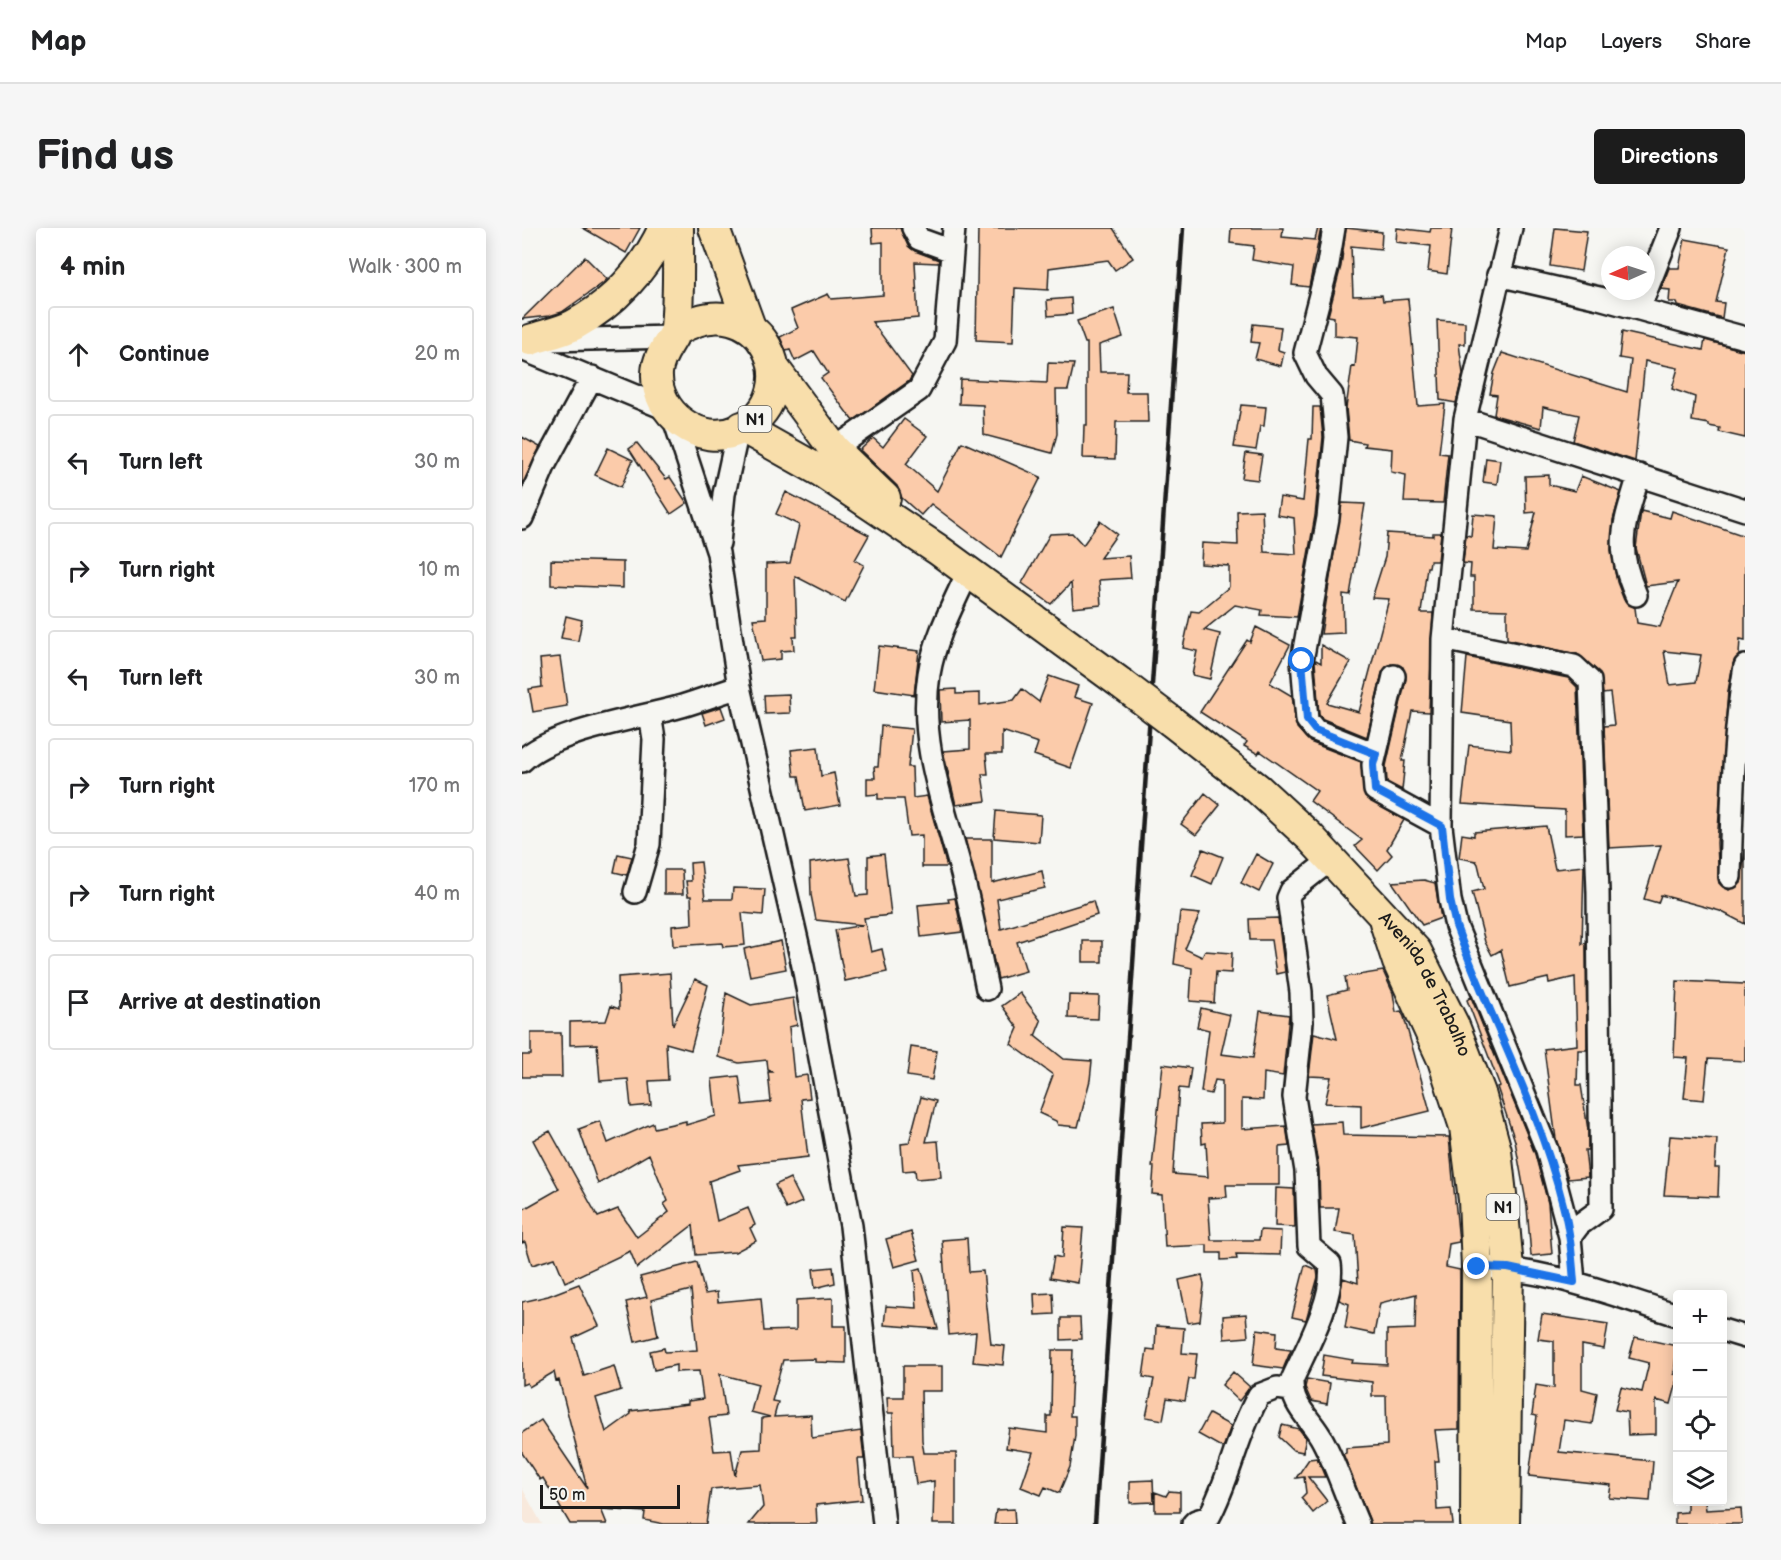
<!DOCTYPE html>
<html lang="en">
<head>
<meta charset="utf-8">
<style>
  :root { --surface:#fff; --page:#f6f6f6; --text:#202124; --muted:#757577; --line:#e0e0e0; --accent:#1c1c1c }
  body { margin:0; font-family:"Balsamiq Sans",sans-serif; background:var(--page); color:var(--text) }
  .controls { position:absolute; right:18px; bottom:18px; display:grid; overflow:hidden; border-radius:6px; box-shadow:0 3px 15px #0003 }
  .controls button { width:54px; height:54px; display:grid; place-items:center; padding:0; border:0; border-bottom:2px solid var(--line); background:var(--surface); color:var(--text); font:30px sans-serif }
  .compass { position:absolute; left:1079px; top:18px; width:54px; height:54px; border-radius:50%; background:var(--surface); box-shadow:0 3px 15px #0003; rotate:267deg }
  .scale { position:absolute; left:18px; bottom:15px; width:140px; box-sizing:border-box; padding-left:6px; border:3px solid #1c1c1c; border-top:0; font-size:16px; line-height:21px; white-space:nowrap; color:#1c1c1c; -webkit-text-stroke:4px #f6f6f2; paint-order:stroke }
  .stop { position:absolute; width:18px; height:18px; margin:-14px; border:4px solid #1a73e8; border-radius:50%; background:#fff }
  .stop.end { background:#1a73e8; border-color:#fff; box-shadow:0 2px 6px #0008 }
  .list { margin:0; padding:0; list-style:none }
  h2 { display:flex; justify-content:space-between; align-items:center; height:78px; margin:0; padding:0 24px; font-size:26px }
  h2 small { font-size:20px; font-weight:400; color:var(--muted) }
  .list li { display:grid; grid-template-columns:39px 1fr auto; gap:18px; align-items:center; box-sizing:border-box; height:96px; margin:0 12px 12px; padding:0 12px; border:2px solid var(--line); border-radius:6px }
  .list b { display:block; font-size:22px; white-space:nowrap }
  .list em { font-size:20px; font-style:normal; color:var(--muted) }
  .icon { flex:none; width:33px; height:33px; fill:none; stroke:currentColor; stroke-width:2; stroke-linecap:round; stroke-linejoin:round }
  .map { position:relative; flex:none; width:1223px; height:1296px; overflow:hidden; border-radius:6px }
  header { display:flex; align-items:center; gap:36px; box-sizing:border-box; height:84px; padding:0 30px; background:var(--surface); border-bottom:2px solid var(--line) }
  header strong { font-size:28px }
  nav { display:flex; gap:33px; margin-inline-start:auto; font-size:21px }
  .intro { display:flex; align-items:center; justify-content:space-between; box-sizing:border-box; height:144px; padding:0 36px }
  h1 { margin:0; font-size:42px }
  .button { padding:15px 27px; border-radius:6px; background:var(--accent); color:#fff; font-size:21px; font-weight:700 }
  main { display:flex; gap:36px; padding:0 36px }
  aside { flex:1; background:var(--surface); border-radius:6px; box-shadow:0 3px 15px #0003 }
  .map>svg:first-child { display:block }
  .built { fill:#f8e9dc }
  .building { fill:#fbcbaa; stroke:#1c1c1c; stroke-width:1.5; fill-rule:evenodd }
  .lines { fill:none; stroke-linecap:round; stroke-linejoin:round }
  .minor-casing { stroke:#1c1c1c; stroke-width:26 }
  .highway-casing { stroke:#1c1c1c; stroke-width:34 }
  .minor { stroke:#f6f6f2; stroke-width:21 }
  .highway { stroke:#f8deab; stroke-width:30 }
  .rail { stroke:#1c1c1c; stroke-width:4.5 }
  .highway-bridge-casing { stroke:#1c1c1c; stroke-width:34; stroke-linecap:butt }
  .highway-bridge { stroke:#f8deab; stroke-width:30 }
  .route { stroke:#1a73e8; stroke-width:8 }
  .labels { text-anchor:middle; stroke-width:6; stroke-linejoin:round; paint-order:stroke }
  .shield { fill:#f6f6f2; stroke:#5d5d5c; stroke-width:1.5 }
  .shield-label { font-size:16px; font-weight:bold; fill:#1c1c1c }
  .street-label { font-size:18px; fill:#1c1c1c; stroke:#f6f6f2 }
</style>
</head>
<body>
<header>
<strong>Map</strong>
<nav><a>Map</a><a>Layers</a><a>Share</a></nav>
</header>
<div class="intro"><h1>Find us</h1><a class="button">Directions</a></div>
<main>
<aside>
<h2>4 min<small>Walk · 300 m</small></h2>
<ul class="list">
<li><svg class="icon" aria-label="ahead" viewBox="0 0 24 24"><path d="M12 20V5M6 11l6-6 6 6"/></svg><div><b>Continue</b></div><em>20 m</em></li>
<li><svg class="icon" aria-label="left" viewBox="0 0 24 24"><path d="M17 20v-9H6M10 6l-5 5 5 5"/></svg><div><b>Turn left</b></div><em>30 m</em></li>
<li><svg class="icon" aria-label="right" viewBox="0 0 24 24"><path d="M7 20v-9h11M14 6l5 5-5 5"/></svg><div><b>Turn right</b></div><em>10 m</em></li>
<li><svg class="icon" aria-label="left" viewBox="0 0 24 24"><path d="M17 20v-9H6M10 6l-5 5 5 5"/></svg><div><b>Turn left</b></div><em>30 m</em></li>
<li><svg class="icon" aria-label="right" viewBox="0 0 24 24"><path d="M7 20v-9h11M14 6l5 5-5 5"/></svg><div><b>Turn right</b></div><em>170 m</em></li>
<li><svg class="icon" aria-label="right" viewBox="0 0 24 24"><path d="M7 20v-9h11M14 6l5 5-5 5"/></svg><div><b>Turn right</b></div><em>40 m</em></li>
<li><svg class="icon" aria-label="arrive" viewBox="0 0 24 24"><path d="M6 21V4h12l-3 4 3 4H6"/></svg><div><b>Arrive at destination</b></div></li>
</ul>
</aside>
<div class="map">
<svg width="1223" height="1296" viewBox="0 0 1223 1296">
  <rect width="100%" height="100%" fill="#f6f6f2"/>
  <filter id="ink" filterUnits="userSpaceOnUse"><feTurbulence type="fractalNoise" baseFrequency=".0167" numOctaves="2"/><feDisplacementMap in="SourceGraphic" scale="12" xChannelSelector="R" yChannelSelector="G"/><feConvolveMatrix kernelMatrix="1 2 1 2 8 2 1 2 1" color-interpolation-filters="sRGB"/></filter>
  <g filter="url(#ink)">
    <path class="built" d="M0 1260 20 1296H0Z"/>
    <path class="building" d="M61 0H118L104 25Z
      M350 0H378L386 18 393 23 417 32 416 35 393 34 396 90 350 94 390 148 387 153 331 193 299 150 306 145 292 123 273 133 268 122 264 123 258 109 276 100 269 82 306 66 309 71 361 67V14L351 15Z
      M456 0H591L611 30 593 42 586 32 527 40 526 62 493 60 491 114 454 112Z
      M709 0H761L760 9 793 12 796 0H799L787 59 770 57 772 39 730 32 732 18 708 15Z
      M824 0 860 4 859 21 829 18 831 68 860 67 861 73 886 71 896 178 923 176 917 225 926 226 921 275 882 274 884 247 869 244 870 221 842 218 843 215 827 212 824 180 830 138 833 139 836 109 812 107V89L806 88 819 38Z
      M875 0 908 4 909 0H930L925 46 906 43 909 18 874 14Z
      M1033 0 1065 3 1059 43 1028 38Z
      M1163 11 1207 19 1194 74 1202 75 1200 90 1156 78 1155 74H1147L1148 62 1139 61 1147 40H1157Z
      M63 29 85 51 81 55 40 84 27 88 0 91Z
      M549 70 550 86 526 88 525 72Z
      M592 81 601 109 577 117 578 144H605L604 164H625L626 194H594L593 231 561 230 562 197H565V115H563L555 93Z
      M915 92 943 94V116H937L941 146 934 175 918 172Z
      M731 96 759 99 756 122 762 124 759 138 733 131 737 115 729 114Z
      M1100 104 1181 122 1183 112 1223 123V210L1197 204 1198 200 1187 198V196L1170 193 1173 169 1150 161 1156 140 1123 133 1113 233 1051 213 1057 187 1021 179 1019 200 972 187 975 167 968 166 972 145 980 125 1105 164 1109 132 1097 130Z
      M526 135 552 136 546 162H534L535 206 530 225 462 207 461 177 437 176 438 151 525 155Z
      M719 177 744 179 742 198H738L734 222 712 219Z
      M791 179H798L801 209 793 288 775 389 739 387 740 382 713 377 682 402 698 406 688 451 670 447 675 423 661 420 669 383 677 384 707 359V338L679 336 680 315 716 317 715 283 740 282 742 324 774 326 772 290 755 287 758 269 781 273 787 211H790Z
      M382 191 405 208 384 236 415 263 440 214 519 249 479 329 409 276 399 287 380 270 375 258 338 222 351 210 361 219Z
      M0 209 18 219 0 257Z
      M115 215 144 251 148 249 165 275 149 286 107 221Z
      M86 220 111 232 99 259 73 247Z
      M724 225 740 227 736 252 720 250Z
      M964 230 978 232 975 256 961 254Z
      M1027 247V257L1053 263 1059 248 1099 264 1091 292 1089 322 1095 354 1102 372 1113 380 1115 395 1138 399 1156 354 1124 358 1114 320 1119 283 1148 290 1150 283 1223 308V412L1218 411 1217 427 1211 436 1206 463 1195 615 1197 655 1207 662 1219 655 1223 621V696L1198 683 1139 667 1136 675 1122 671 1139 617 1087 620 1082 498 1092 497 1088 465 1081 466 1077 444 1055 426 985 411V382L952 381V349H948L949 336 941 335 944 307 949 308 951 286 975 288 972 322 1004 324 1014 284 1004 285 1003 248ZM1142 423 1179 427 1174 454 1148 457Z
      M264 264 347 307 333 332 342 337 323 374 273 348 275 409H271L272 422 259 423V431L239 433 231 391 244 390V336L268 335 277 297 254 286Z
      M820 275 843 276 828 367 821 366 822 405 799 406Z
      M578 293 595 306 578 330 607 328 609 350 577 352 579 377 551 380 549 355 529 376 500 355 528 306 550 305 561 317Z
      M865 305 911 308V305H919L916 333H908L907 339H905L899 385H911L907 484 890 483 880 533H883L880 562 865 554 864 538 884 451 881 439 869 436 860 445 845 509 801 491 797 487 793 434 794 432 799 435V417L829 434 805 475 837 484 867 371 850 370 863 329Z
      M29 332 101 334V360L29 357Z
      M44 388 60 392 56 413 39 410Z
      M734 399 768 417 748 455 770 468 775 500 788 514 839 534 843 569 882 592 865 621 870 627 856 642 833 618 840 612 788 573 795 563 738 523 736 526 722 518 725 514 678 484 725 412 728 414Z
      M357 418 397 423 392 467 352 461Z
      M38 429 45 478 11 484 7 461 20 459 18 431Z
      M945 429 1046 450 1055 459 1061 606 1043 607V582L940 576 947 517 989 522 988 492 940 485Z
      M527 448 556 458 552 469 571 475 549 540 512 527 516 515 480 503V526H464L466 546H460L464 573 434 577 421 523 448 521V492L419 494 418 462 434 461V466L458 465V477L492 472 500 461 517 474Z
      M267 466 268 485 243 486 242 467Z
      M199 479 203 490 184 497 180 485Z
      M359 498 390 501 386 539H390L391 570 405 568 425 639H400V607L387 608 382 571H356V566L345 567V550H353L352 539H356Z
      M296 519 299 548 312 545 318 577 283 583 277 548H272L269 522Z
      M683 565 698 577 674 607 659 596Z
      M474 583 519 587 517 614 472 610Z
      M1024 598 1033 641 1062 638 1060 716 1064 715 1065 822H1056L1055 857H1059L1066 902V922H1063L1066 949 1046 951 1034 911 1022 821 1055 817 1053 749 1027 755 1026 750 988 759 979 722 970 727 963 714 950 664 962 661 956 636 954 633 937 630 940 606 952 608V604Z
      M443 611H470V655L520 643 523 660 475 671 479 701 571 673 575 687 495 714 504 743 476 751Z
      M681 621 701 629 690 656 670 647Z
      M96 626 110 629 105 647 92 644Z
      M362 626 369 687 342 690 349 724 360 721 365 744 323 753 313 702 341 697 294 692 289 667 288 635 327 630 334 668 346 667V628Z
      M734 626 751 636 737 664 719 655Z
      M179 634 183 671H210L211 660 243 661 241 687 220 685 223 717 201 719 200 715 151 718 150 698 170 696 169 668H166L164 653H169L168 635Z
      M142 642H160L161 666H142Z
      M902 652 913 655 919 690 900 697 870 654Z
      M433 670 440 704 399 709 396 677 427 674 426 671Z
      M658 684 678 686 663 721 680 729 683 723 710 725 709 745 694 744 692 775 668 773 670 740 652 736Z
      M756 690 763 744 754 746 749 712H728L727 691Z
      M259 713 264 741 228 748 222 721Z
      M561 713H580V734H561Z
      M861 743 871 765 874 784 879 783 882 789 908 883 839 900V877L803 875 809 849 787 848 792 805 815 811 805 767 825 762 823 749Z
      M148 745 151 797 173 751 186 757 169 822 144 815 146 852 127 853 129 877 109 879 106 851 78 853 75 816 48 817V794L84 793 89 778 97 781 96 749Z
      M1155 753 1223 756V833L1186 831 1182 872 1162 870 1166 830 1152 829Z
      M204 765 229 777 271 770 275 797 267 799 272 849 285 847 288 870 279 871 286 929 216 937 218 942 187 953 195 993 226 980 233 997 228 1000 234 1013 213 1024 174 1027 171 997 115 1040 108 1023 43 1054 33 1030 10 1037 3 1014 0 1015V982L37 961 11 912 28 903 76 989 96 981 115 1009 147 984 142 976 146 973 127 926 76 956 57 901 78 893 86 915 131 895 132 900 164 893V897L194 888 190 851 217 848 221 877 249 874 246 844H251L246 842 245 832 217 835 196 829Z
      M498 765 519 793 513 808 542 831 570 833 568 852 556 899 536 897 534 893 517 885 531 847 489 816 496 800 480 778Z
      M547 767 577 768 576 791 546 790Z
      M949 769 1013 926 1026 975 1030 1026 1009 1028 1005 979 993 913 975 859 978 858 945 772Z
      M679 780 708 787 699 826 731 830 738 783 767 787 761 848 742 845 741 872 720 871V901L764 898 767 918 757 919V957H704L705 969 686 970 689 1012H737L738 1002 759 1003 758 1027 714 1026 715 1031 699 1032V1025H685V1017L643 1019 640 967 630 966 632 939H630L641 836 669 840 666 861 657 860 651 946 686 949 684 915 680 916 679 896 700 895V853L693 852 689 866 679 864 687 802 675 799Z
      M9 805H39L40 849H0V827H9Z
      M389 819 415 823 410 852 385 848Z
      M399 869 414 873 404 914 416 913 419 949 394 951 393 942 381 943 379 916 387 915Z
      M820 894 821 907 927 909 937 1014 927 1016 924 1039 938 1042 937 1201 913 1202 917 1233H913L915 1282 929 1281 931 1296H849L821 1226 824 1225V1220L865 1217 864 1168H850V1154L799 1148 802 1127 831 1132 830 1135 865 1137V1102L893 1101 894 1066 858 1075 852 1106 823 1100 827 1076 817 1072 821 1050 836 1055 833 1007 813 1004 817 980H798L797 941 789 896Z
      M1148 908 1195 911 1193 940H1197L1196 969 1142 967Z
      M268 950 280 974 264 981 253 957Z
      M754 960 772 961 773 999 753 998Z
      M542 999 561 1000 556 1055 528 1050 532 1028 540 1030Z
      M389 1004 397 1032 372 1039 364 1011Z
      M445 1010 447 1044 461 1043 469 1116 483 1118 481 1137 451 1134 454 1104 427 1107 420 1012Z
      M175 1034 183 1066 195 1064 196 1074 239 1070 242 1103 274 1102V1072L311 1070V1098H324V1135L293 1134V1131L261 1132 250 1173 256 1174 252 1189 289 1187 290 1210 339 1203 342 1231H336L340 1272 294 1277 295 1296H227L241 1279 238 1257 189 1261 184 1296H142L122 1292 123 1284 79 1281 85 1296H48L21 1250 18 1252 0 1225V1205L19 1192 65 1260 37 1152 34 1153 32 1144 7 1159 5 1155 0 1157V1074L26 1068 57 1056 77 1098 51 1110 62 1148 92 1138 99 1162 74 1170 84 1204 109 1186 108 1183 166 1176V1173L181 1171 177 1143 154 1144V1137L132 1142 128 1123 142 1120 143 1124 175 1122 169 1062 129 1072 136 1108 113 1114 104 1074 125 1069 118 1049ZM198 1146 236 1156 229 1184 248 1189 240 1190 239 1221 220 1222 213 1248 209 1222 192 1223 187 1190 204 1188Z
      M783 1037 795 1042 796 1049 784 1092 770 1089Z
      M311 1039 313 1055 293 1060 291 1041Z
      M399 1040 416 1101 362 1097 364 1078 395 1080 392 1042Z
      M680 1047 682 1057 678 1093 666 1095 657 1052Z
      M531 1065 532 1086 513 1087 512 1066Z
      M724 1086 726 1109 702 1111 701 1088Z
      M1020 1086 1086 1096 1082 1121 1060 1117V1161L1075 1165 1070 1196 1042 1192 1037 1224 1131 1233 1128 1273 1087 1270 1089 1257 1007 1248 1015 1188 1010 1187 1014 1157 1032 1160V1113L1016 1111Z
      M539 1090H558L559 1111 539 1112Z
      M634 1098 662 1100 660 1125 675 1126 672 1151H667L663 1173 645 1170 641 1192 624 1189 632 1151 621 1149 625 1121 633 1122Z
      M735 1101 755 1104 754 1120 769 1122 761 1141 731 1137Z
      M1113 1109 1155 1118 1152 1146 1155 1147V1154L1149 1176 1134 1172V1206L1106 1207 1105 1184 1093 1182 1099 1159 1120 1164 1127 1135 1107 1130Z
      M530 1122H551L548 1188H553V1208L548 1239 537 1265 523 1259 519 1267 499 1259 511 1224 484 1220 487 1200 525 1205V1188H529Z
      M381 1138H420V1163H399L400 1212 402 1225H434V1296H411L412 1253 394 1256 390 1228H372L371 1185H366L365 1169H381Z
      M711 1144 728 1159 717 1173 700 1157Z
      M785 1151 808 1155 805 1176 789 1173 783 1159Z
      M687 1186 709 1198 701 1220 676 1206Z
      M760 1197 777 1201 784 1210 781 1224 771 1222 757 1209Z
      M795 1230 803 1249H786L805 1273 791 1285 779 1270 784 1265 782 1249 774 1250 787 1231Z
      M631 1252 632 1274 608 1275V1253Z
      M647 1263 658 1264V1284H633V1264L644 1268Z
      M1165 1274H1183L1184 1282 1219 1280 1220 1296H1153V1285L1165 1284Z
      M492 1281 493 1296H472L474 1282Z"/>
    <g class="lines">
      <defs>
        <path id="minor" d="M391 0 397 11 430 23
          M812 0 806 36 783 125 794 148 810 167 814 209 806 290 780 433 785 492 793 502 853 526
          M989 0 943 191 921 411 919 598 928 672 934 698 1025 922 1048 1009 1052 1054
          M976 47 1077 70 1223 110
          M1117 81 1149 0
          M28 112 150 109
          M0 121 147 182
          M151 188 196 325 217 459 281 738 329 998 362 1296
          M943 191 1223 282
          M312 221 397 162 423 113 432 0
          M0 290 23 236 70 149
          M197 315 202 266 216 202
          M446 344C431 377 413 410 407 446 396 515 423 580 440 646 450 684 457 723 465 761
          M1114 367C1092 317 1102 297 1117 247
          M921 411 1052 438 1068 453 1076 664 1079 981 1057 997 1048 1009
          M872 448 851 537 853 562 919 598
          M0 533C29 503 119 490 160 478 180 472 198 465 217 459
          M808 632 769 663 766 670 779 764 780 794 772 869 784 943 787 1018 808 1036C813 1070 784 1121 770 1152 769 1179 790 1191 801 1213 815 1239 824 1269 836 1296
          M1208 649C1210 578 1211 508 1223 438
          M113 664 127 616 132 511 128 486
          M955 1039C1024 1040 1090 1067 1156 1087
          M1200 1102 1223 1109
          M671 1296 674 1293 687 1289C708 1250 715 1206 737 1167L755 1160 770 1162"/>
        <g id="highway">
          <path d="M192 0 228 99"/>
          <path d="M154 103C237 51 291 165 217 202 178 220 133 185 135 145 136 124 153 111 154 100 157 67 156 33 156 0"/>
          <path d="M8 112C22 107 39 104 52 97 92 75 123 41 142 0"/>
          <path d="M252 140 312 221 363 270"/>
          <path d="M220 199 300 244 415 321 600 456"/>
          <path id="s1" d="M649 493 736 561 788 609 894 723 932 798 958 865 974 923 981 984 986 1040 982 1296"/>
          <path d="M863 694 876 734 921 832 943 899 952 972 955 1039 954 1296"/>
        </g>
      </defs>
      <use href="#minor" class="minor-casing"/>
      <use href="#highway" class="highway-casing"/>
      <use href="#minor" class="minor"/>
      <use href="#highway" class="highway"/>
      <path class="rail" d="M573 1296 661 0"/>
      <defs>
        <path id="highway-bridge" d="M600 456 649 493"/>
      </defs>
      <use href="#highway-bridge" class="highway-bridge-casing"/>
      <use href="#highway-bridge" class="highway-bridge"/>
    </g>
  </g>
  <g class="lines" filter="url(#ink)">
    <path class="route" d="M780 433 785 492 793 502 854 526 851 537 853 562 920 598 928 672 934 698C968 791 1017 880 1041 977 1048 1003 1050 1028 1052 1054L986 1040 955 1039"/>
  </g>
  <g class="labels">
    <g class="shield">
      <rect x="216.5" y="178" width="33" height="26" rx="4.5"/>
      <rect x="964.5" y="966" width="33" height="26" rx="4.5"/>
    </g>
    <g class="shield-label">
      <text x="233" y="197">N1</text>
      <text x="981" y="985">N1</text>
    </g>
    <g class="street-label">
      <text dy="6" stroke="none"><textPath href="#s1" startOffset="370">Avenida de Trabalho</textPath></text>
    </g>
  </g>
</svg>
<div class="controls">
<button>+</button>
<button>−</button>
<button><svg class="icon" aria-label="locate" viewBox="0 0 24 24"><circle cx="12" cy="12" r="6"/><path d="M12 2v4M12 18v4M2 12h4M18 12h4"/></svg></button>
<button><svg class="icon" aria-label="layers" viewBox="0 0 24 24"><path d="M12 4l9 5-9 5-9-5zM3 14l9 5 9-5"/></svg></button>
</div>
<svg class="compass" viewBox="-18 -18 36 36"><path d="M0-13l5 13h-10z" fill="#e53935"/><path d="M0 13l5-13h-10z" fill="#757577"/></svg>
<div class="scale">50 m</div>
<div class="stop" style="left:780px;top:433px"></div>
<div class="stop end" style="left:955px;top:1039px"></div>
</div>
</main>
</body>
</html>
